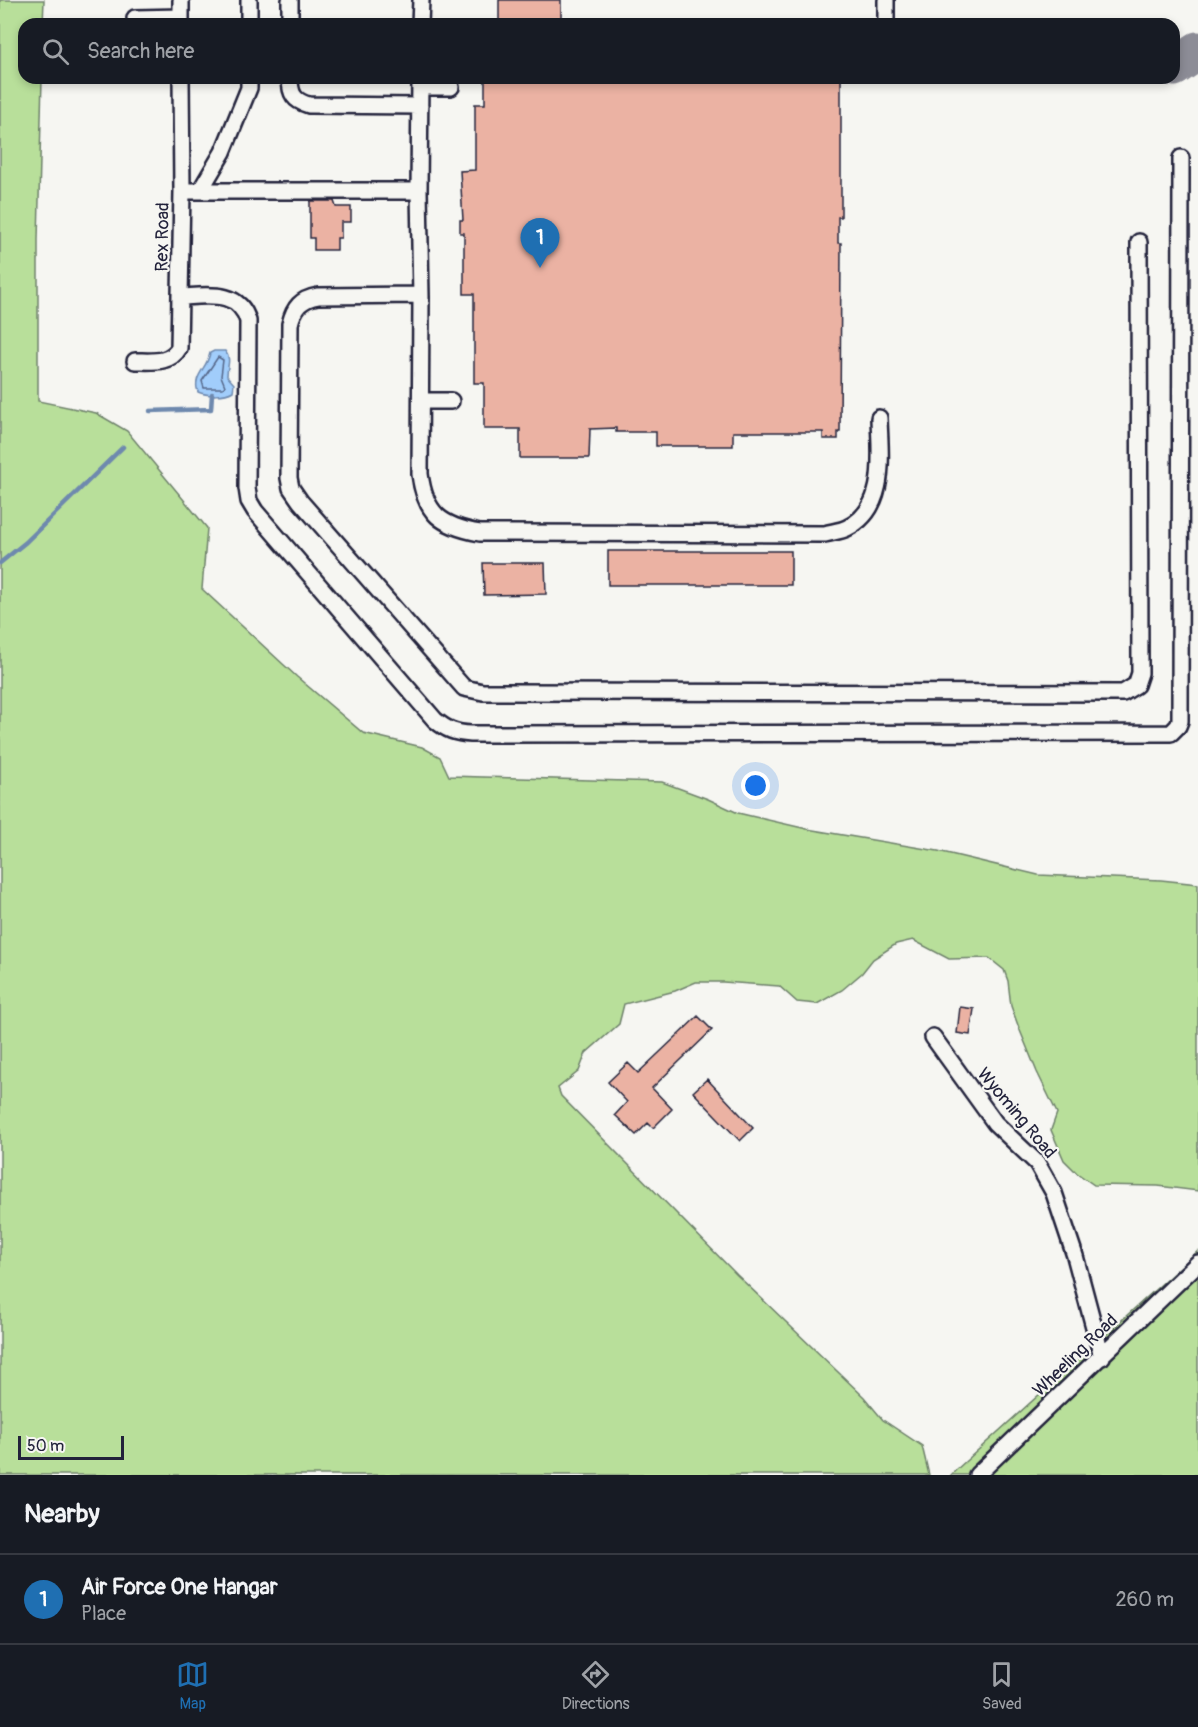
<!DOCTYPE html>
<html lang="en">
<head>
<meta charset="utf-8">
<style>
  :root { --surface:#171b24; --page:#242831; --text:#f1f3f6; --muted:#9ea1a6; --line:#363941; --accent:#1f6fb2 }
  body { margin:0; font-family:Pangolin,sans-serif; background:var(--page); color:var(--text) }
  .scale { position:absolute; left:18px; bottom:15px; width:106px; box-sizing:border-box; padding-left:6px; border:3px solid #22223b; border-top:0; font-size:16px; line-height:21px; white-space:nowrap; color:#22223b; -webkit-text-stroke:4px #f6f6f2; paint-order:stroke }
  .you { position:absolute; left:756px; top:786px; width:21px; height:21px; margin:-15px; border:4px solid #fff; border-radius:50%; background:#1a73e8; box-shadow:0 0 0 9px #1a73e833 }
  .badge { display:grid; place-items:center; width:39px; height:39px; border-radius:50%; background:var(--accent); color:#fff; font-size:20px; font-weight:700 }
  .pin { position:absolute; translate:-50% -50px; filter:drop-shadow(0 2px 3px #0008) }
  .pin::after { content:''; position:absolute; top:32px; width:21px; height:18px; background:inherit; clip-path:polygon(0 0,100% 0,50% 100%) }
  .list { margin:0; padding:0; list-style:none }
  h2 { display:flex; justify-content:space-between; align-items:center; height:78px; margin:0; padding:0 24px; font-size:26px }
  h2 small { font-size:20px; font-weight:400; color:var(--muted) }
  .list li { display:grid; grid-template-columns:39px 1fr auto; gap:18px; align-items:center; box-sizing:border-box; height:90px; padding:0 24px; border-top:2px solid var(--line) }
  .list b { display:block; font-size:22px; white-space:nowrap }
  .list p { margin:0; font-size:20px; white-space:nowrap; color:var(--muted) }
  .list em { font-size:20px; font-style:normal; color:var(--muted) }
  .icon { flex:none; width:33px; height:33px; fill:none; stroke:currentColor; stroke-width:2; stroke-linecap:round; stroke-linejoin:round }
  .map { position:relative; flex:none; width:1198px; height:1475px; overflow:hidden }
  .search { position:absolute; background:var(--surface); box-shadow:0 3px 9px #0003; left:18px; right:18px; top:18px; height:66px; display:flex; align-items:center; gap:15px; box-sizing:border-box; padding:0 21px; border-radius:18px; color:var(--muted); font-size:22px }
  .sheet { height:168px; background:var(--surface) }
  nav { display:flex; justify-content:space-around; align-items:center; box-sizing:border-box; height:84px; border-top:2px solid var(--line); background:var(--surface); font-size:16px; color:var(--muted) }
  nav a { display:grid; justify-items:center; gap:3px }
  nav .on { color:var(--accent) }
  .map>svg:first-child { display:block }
  .green { fill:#b8df9a; stroke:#6d806a; stroke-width:1.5 }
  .water { fill:#a1cdfb; stroke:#6e89ae; stroke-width:1.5 }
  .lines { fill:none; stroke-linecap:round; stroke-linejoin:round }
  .shore { stroke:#568; stroke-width:1.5 }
  .stream { stroke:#6e89ae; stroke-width:4.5 }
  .taxiway { stroke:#8c8c96; stroke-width:39 }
  .building { fill:#ebb2a3; stroke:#22223b; stroke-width:1.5 }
  .minor-casing { stroke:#22223b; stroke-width:20 }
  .minor { stroke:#f6f6f2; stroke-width:15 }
  .labels { text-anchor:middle; stroke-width:4.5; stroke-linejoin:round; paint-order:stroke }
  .street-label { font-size:18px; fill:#22223b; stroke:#f6f6f2 }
</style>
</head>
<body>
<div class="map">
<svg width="1198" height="1475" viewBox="0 0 1198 1475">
  <rect width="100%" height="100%" fill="#f6f6f2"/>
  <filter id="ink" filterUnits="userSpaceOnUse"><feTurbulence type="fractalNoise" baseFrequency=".0167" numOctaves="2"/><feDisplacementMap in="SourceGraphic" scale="12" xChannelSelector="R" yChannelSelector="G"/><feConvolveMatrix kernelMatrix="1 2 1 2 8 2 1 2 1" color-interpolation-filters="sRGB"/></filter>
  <g filter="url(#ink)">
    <path class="green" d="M0 0H44L43 24H24V78H42L38 240V401L96 413 127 431 207 528 202 589 297 677 363 733 422 747 440 757 449 776 662 782 708 799 738 813 807 829 938 851 1038 875 1161 880 1198 884V1191L1158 1186 1094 1185 1077 1173 1064 1160 1051 1130 1057 1113 1037 1072 1019 1028 1011 1006 1008 981 1004 970 989 958 949 959 913 940 896 944 873 959 862 973 842 990 817 1004 797 1002 779 986 723 982H696L675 991 624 1004 619 1024 586 1053 579 1071 558 1088 561 1096 737 1275 864 1397 883 1420 922 1446 929 1475H0Z
      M1198 1251V1475H951L956 1470Z"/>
    <path class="water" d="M214 351H225C232 360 227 365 227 376L234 384 233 391C225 396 207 396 198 392 192 376 207 369 210 353Z"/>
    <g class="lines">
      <path class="shore" d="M218 357 223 360 221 376 225 386 223 388H204L202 381Z"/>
      <path class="stream" d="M150 411 211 409 212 394
        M0 563 26 542 123 447"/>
      <path class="taxiway" d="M1174 67 1198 51"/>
    </g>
    <path class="building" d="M499 0H561V20H556L549 24H499Z
      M485 78H841V217H838V243H841L840 432H838V439H823V432H733V446H656V432H616V428L590 429 589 458H520V429H484V383H474V294H464V233H460V220H463L460 171 475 170V104H485Z
      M310 201H334L336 207H351V222H341V238H337V250H314V238H310Z
      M608 551H791V585H608Z
      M483 563H545L546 594 484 595Z
      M960 1007 974 1009 970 1035 957 1033Z
      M698 1016 712 1030 652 1088 672 1109 653 1128 648 1123 636 1135 615 1115 627 1102 608 1082 628 1063 638 1073Z
      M707 1079 753 1128 740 1141 693 1092Z"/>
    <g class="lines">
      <defs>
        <path id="minor" d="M290 0V24
          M886 0V24
          M135 18 181 17
          M181 24V0
          M249 24V0
          M420 24 421 0
          M290 78C290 94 294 101 309 105L420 106
          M420 78 419 191 421 297 420 474C425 514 441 526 480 533L825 534C832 532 841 531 847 528 888 508 880 455 879 418
          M420 87H451
          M182 191H419
          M200 191 223 152 249 88V78
          M421 295 318 296C301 299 294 307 290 324L289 478 291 488 300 501 464 688 483 692 1123 693 1136 685 1140 673 1139 242
          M180 297C207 296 239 289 248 321L247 488 249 501 255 511 435 720C447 730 455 733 471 734L1171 733 1178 726 1180 721 1181 158
          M135 361C152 361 170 364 179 348L182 191 181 78
          M421 401H451
          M933 1037 995 1123 1037 1163 1054 1193 1075 1256 1102 1357
          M977 1475 1198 1263"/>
      </defs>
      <use href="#minor" class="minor-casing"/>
      <use href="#minor" class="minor"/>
    </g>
  </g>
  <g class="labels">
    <g class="street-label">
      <text transform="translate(162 237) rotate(-89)" y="6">Rex Road</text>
      <text transform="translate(1017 1113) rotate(50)" y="6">Wyoming Road</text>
      <text transform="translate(1075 1355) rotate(-44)" y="6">Wheeling Road</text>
    </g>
  </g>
</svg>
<div class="scale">50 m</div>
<div class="you"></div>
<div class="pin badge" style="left:540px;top:268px">1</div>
<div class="search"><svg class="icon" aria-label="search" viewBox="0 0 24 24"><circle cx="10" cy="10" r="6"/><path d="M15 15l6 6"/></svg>Search here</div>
</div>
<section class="sheet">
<h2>Nearby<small></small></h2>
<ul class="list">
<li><span class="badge">1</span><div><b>Air Force One Hangar</b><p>Place</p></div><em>260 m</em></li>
</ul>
</section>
<nav>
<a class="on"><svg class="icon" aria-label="map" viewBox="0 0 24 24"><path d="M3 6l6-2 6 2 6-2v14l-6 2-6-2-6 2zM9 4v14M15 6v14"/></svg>Map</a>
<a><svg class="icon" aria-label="directions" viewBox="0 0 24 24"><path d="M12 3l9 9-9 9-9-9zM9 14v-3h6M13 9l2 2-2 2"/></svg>Directions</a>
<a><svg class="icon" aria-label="saved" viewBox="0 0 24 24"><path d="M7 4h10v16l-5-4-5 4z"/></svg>Saved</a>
</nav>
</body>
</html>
